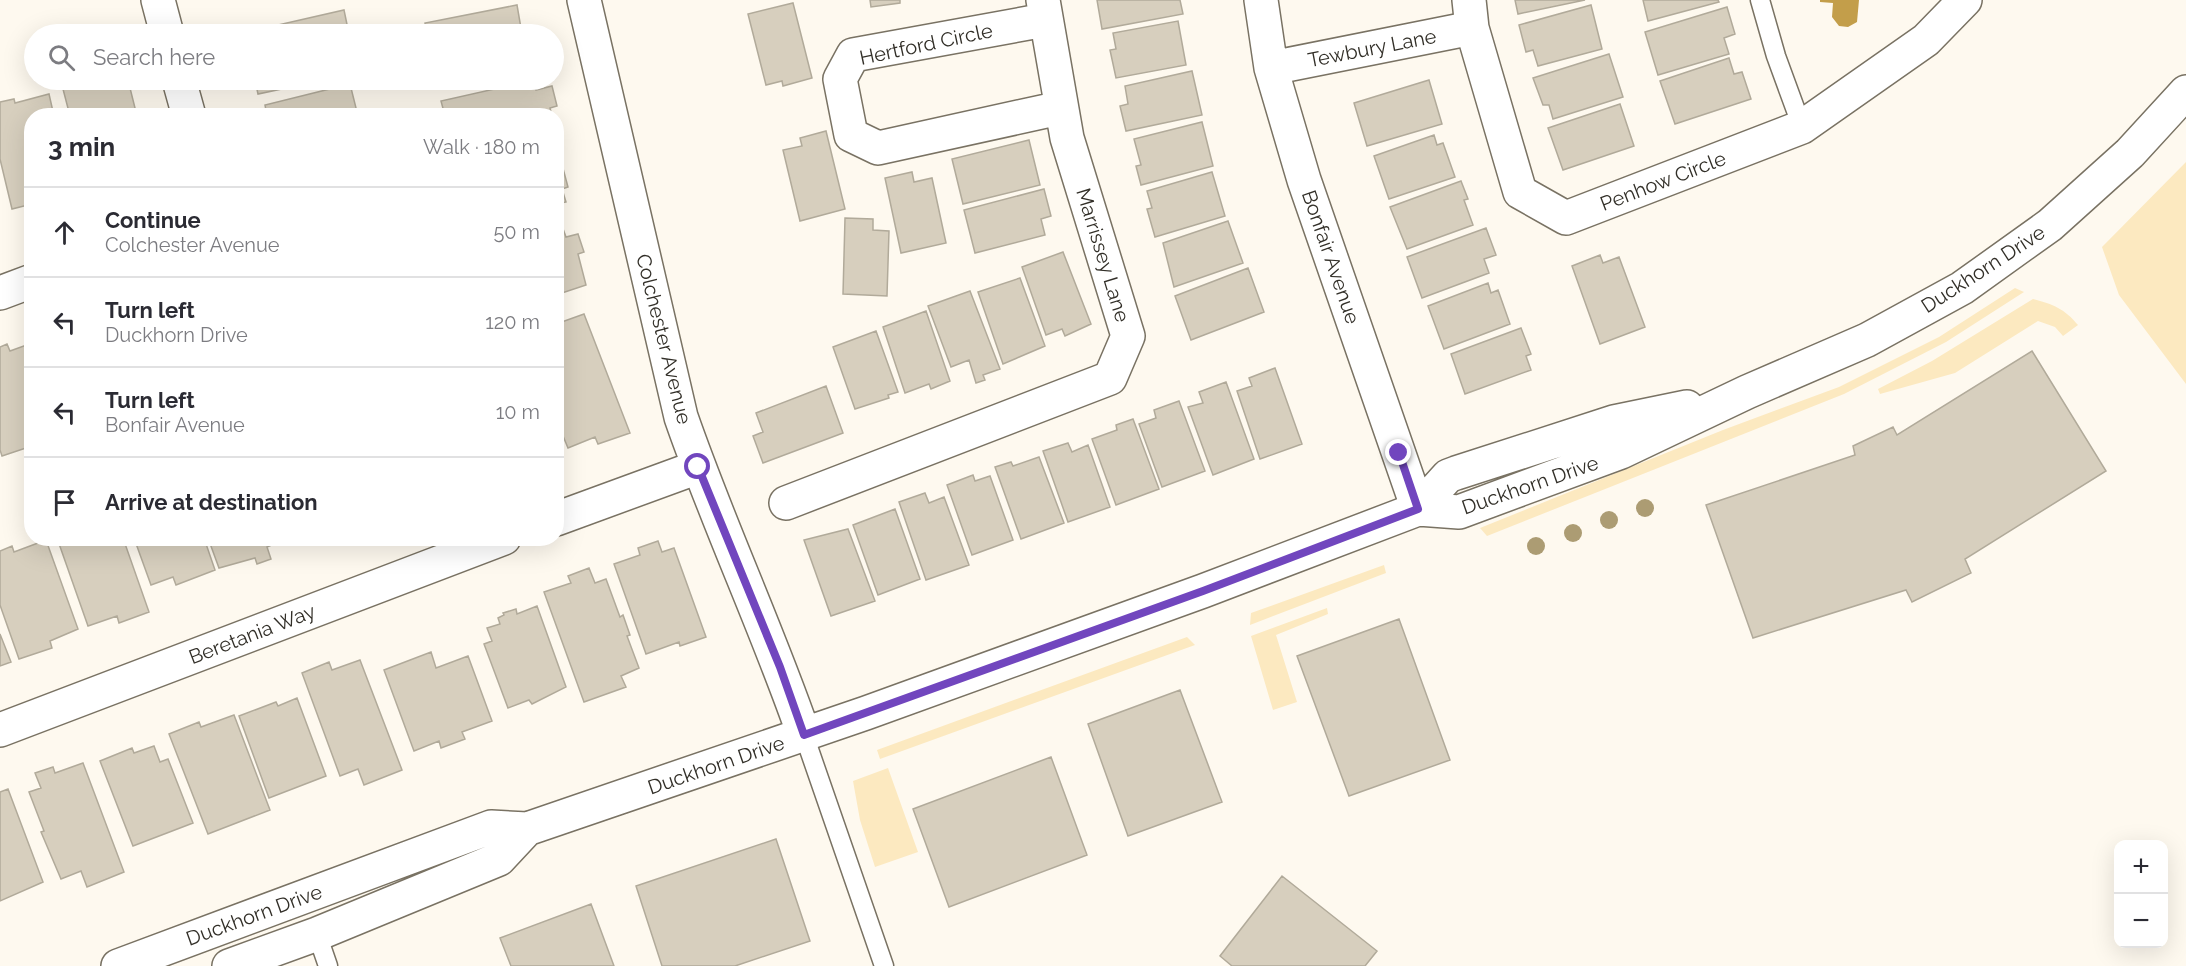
<!DOCTYPE html>
<html lang="en">
<head>
<meta charset="utf-8">
<style>
  :root { --surface:#fff; --page:#f7f7f7; --text:#2b2b33; --muted:#7c7c81; --line:#e1e1e2 }
  body { margin:0; font-family:Raleway,sans-serif; background:var(--page); color:var(--text) }
  .controls { position:absolute; right:18px; bottom:18px; display:grid; overflow:hidden; border-radius:12px; box-shadow:0 6px 24px #0002 }
  .controls button { width:54px; height:54px; display:grid; place-items:center; padding:0; border:0; border-bottom:2px solid var(--line); background:var(--surface); color:var(--text); font:30px sans-serif }
  .stop { position:absolute; width:18px; height:18px; margin:-14px; border:4px solid #7146be; border-radius:50%; background:#fff }
  .stop.end { background:#7146be; border-color:#fff; box-shadow:0 2px 6px #0008 }
  .list { margin:0; padding:0; list-style:none }
  h2 { display:flex; justify-content:space-between; align-items:center; height:78px; margin:0; padding:0 24px; font-size:26px }
  h2 small { font-size:20px; font-weight:400; color:var(--muted) }
  .list li { display:grid; grid-template-columns:39px 1fr auto; gap:18px; align-items:center; box-sizing:border-box; height:90px; padding:0 24px; border-top:2px solid var(--line) }
  .list b { display:block; font-size:22px; white-space:nowrap }
  .list p { margin:0; font-size:20px; white-space:nowrap; color:var(--muted) }
  .list em { font-size:20px; font-style:normal; color:var(--muted) }
  .icon { flex:none; width:33px; height:33px; fill:none; stroke:currentColor; stroke-width:2; stroke-linecap:round; stroke-linejoin:round }
  .map { position:relative; flex:none; width:2186px; height:966px; overflow:hidden }
  .search { position:absolute; background:var(--surface); box-shadow:0 6px 24px #0002; left:24px; top:24px; width:540px; height:66px; display:flex; align-items:center; gap:15px; box-sizing:border-box; padding:0 21px; border-radius:33px; color:var(--muted); font-size:22px }
  .panel { position:absolute; background:var(--surface); box-shadow:0 6px 24px #0002; left:24px; top:108px; width:540px; height:438px; border-radius:24px }
  .map>svg:first-child { display:block }
  .green { fill:#fce9c0 }
  .water { fill:#c39e4a }
  .building { fill:#d7cfbe; stroke:#b1aa9a; stroke-width:1.5 }
  .lines { fill:none; stroke-linecap:round; stroke-linejoin:round }
  .lane-casing { stroke:#797263; stroke-width:21 }
  .street-casing { stroke:#797263; stroke-width:36 }
  .lane { stroke:#fff; stroke-width:18 }
  .street { stroke:#fff; stroke-width:33 }
  .tree { fill:#ac9c73 }
  .route { stroke:#7146be; stroke-width:8 }
  .labels { text-anchor:middle; stroke-width:6; stroke-linejoin:round; paint-order:stroke }
  .street-label { font-size:20px; fill:#322f28; stroke:#fff }
</style>
</head>
<body>
<div class="map">
<svg width="2186" height="966" viewBox="0 0 2186 966">
  <rect width="100%" height="100%" fill="#fef9ef"/>
  <path class="green" d="M2186 162V384L2119 295 2102 247Z
    M2015 288 2024 292 1946 342 1844 394 1487 536 1480 528 1723 430 1839 387 1939 337Z
    M2033 299C2053 304 2065 309 2078 325L2063 336 2055 327 2038 321 1955 373 1880 394 1878 389 1932 361Z
    M1384 565 1386 573 1250 625 1251 613Z
    M1327 608 1328 614 1276 635 1297 702 1273 710 1251 636Z
    M1187 637 1195 645 880 759 877 750Z
    M888 768 918 852 875 867 860 820 853 781Z"/>
  <path class="water" d="M1820 0H1859L1857 22 1848 27 1839 26 1832 17 1833 3 1820 2Z"/>
  <path class="building" d="M870 0H900V3L871 7Z
    M1097 0H1180L1183 14 1102 29Z
    M1515 0H1585L1518 14Z
    M1643 0H1718L1719 2 1648 21Z
    M793 3 812 78 783 86 782 81 766 85 748 14Z
    M517 5 522 34H427L425 23Z
    M1591 5 1602 49 1538 66 1533 50 1526 52 1519 25Z
    M1727 7 1735 34 1724 38 1729 54 1658 75 1645 32Z
    M344 10 349 34H239Z
    M1178 21 1186 65 1116 78 1110 50 1116 49 1113 33Z
    M1609 54 1623 97 1553 119 1549 105H1543L1533 78Z
    M1729 58 1734 74 1742 72 1751 99 1675 124 1660 81Z
    M1192 71 1202 115 1126 131 1120 106 1128 104 1125 86Z
    M101 80H128L137 116H70L63 89Z
    M255 80H324L258 94Z
    M429 80H465L430 86Z
    M534 80 536 90 552 86 557 106 550 108 552 116H445L441 101Z
    M1429 80 1442 124 1367 146 1354 103Z
    M350 84 358 116H267L265 105Z
    M49 94 54 116H32V204L12 209 0 159V102L14 99 15 103Z
    M1620 104 1634 146 1563 170 1548 128Z
    M1202 122 1213 166 1141 185 1136 166 1141 165 1134 139Z
    M826 131 845 209 800 221 783 150 802 146 800 138Z
    M1434 135 1437 145 1443 143 1455 177 1389 199 1374 156Z
    M1029 140 1040 185 963 204 952 159Z
    M561 161 568 187 562 189 566 202 556 204V162Z
    M912 172 914 182 932 178 946 243 901 253 885 178Z
    M1212 172 1225 216 1155 237 1147 209 1152 208 1147 191Z
    M1461 181 1468 199 1464 200 1473 225 1407 249 1390 207Z
    M1044 189 1051 216 1041 219 1045 235 975 253 964 210Z
    M845 218 873 219V230L889 231 887 296 843 294Z
    M1228 221 1243 263 1174 287 1163 243Z
    M562 226 566 237 578 234 584 252 578 254 586 285 556 295V228Z
    M1486 228 1496 255 1484 259 1489 273 1422 298 1407 257Z
    M1063 252 1091 324 1065 336 1062 329 1046 335 1022 267Z
    M1600 255 1603 263 1619 257 1645 327 1600 344 1572 266Z
    M1248 268 1264 312 1191 340 1175 296Z
    M1020 278 1045 346 1003 364 978 292Z
    M1488 283 1491 293 1498 290 1510 324 1444 349 1428 306Z
    M970 291 1000 369 983 375 985 380 976 383 969 360 951 367 928 306Z
    M926 311 950 381 931 389 929 384 905 393 883 327Z
    M584 314 630 433 598 444 595 437 568 448 556 419V324Z
    M1521 328 1531 354 1526 356 1531 370 1465 394 1451 354Z
    M876 331 898 392 888 395 889 398 855 409 833 347Z
    M32 343V446L2 456 0 450V347L7 344 10 351Z
    M2032 351 2106 471 1965 559 1971 573 1912 602 1906 590 1753 638 1706 505 1855 455 1853 446 1893 427 1897 435Z
    M1275 368 1302 444 1260 459 1237 391 1252 386 1249 378Z
    M1226 382 1254 459 1213 475 1188 407 1203 403 1199 392Z
    M826 386 843 433 763 463 753 436 763 432 756 413Z
    M1179 401 1205 471 1162 487 1139 424 1156 418 1154 410Z
    M1133 419 1159 489 1116 505 1092 439 1117 430 1116 425Z
    M1068 443 1072 452 1088 445 1110 507 1068 522 1043 451Z
    M1039 457 1064 523 1021 539 995 467 1011 462 1013 466Z
    M973 475 975 481 990 476 1013 540 972 555 947 485Z
    M925 493 929 503 944 497 969 565 926 580 899 502Z
    M895 509 920 579 878 595 853 525Z
    M848 529 875 601 831 616 804 540Z
    M57 538H123L149 612 119 623 117 616 88 626Z
    M134 538H204L215 570 176 585 173 577 151 585Z
    M208 538H274L276 543 267 547 271 559 257 564 255 558 219 568Z
    M46 540 78 629 50 641 52 648 19 659 0 605V551L12 546 14 552Z
    M658 541 662 552 674 548 706 637 680 646 679 642 646 654 614 564 640 555 638 548Z
    M589 568 595 583 606 579 620 617 623 615 630 635 627 636 639 668 621 676 626 687 584 702 544 592 571 583 568 576Z
    M537 606 566 687 532 704 529 700 508 708 484 644 492 641 487 628 500 624 498 618 504 615 503 613 516 609 517 614Z
    M1399 619 1450 760 1349 796 1297 656Z
    M0 634 11 662 0 666Z
    M431 652 436 668 468 656 492 721 462 732 465 739 441 748 439 741 414 751 384 670Z
    M360 660 402 770 364 785 358 769 340 776 302 673 329 662 332 670Z
    M1180 690 1222 802 1128 836 1088 724Z
    M297 698 326 776 269 798 239 716 276 702 278 706Z
    M234 715 270 810 208 834 169 734 199 722 201 727Z
    M154 746 160 762 168 759 193 823 133 846 100 761 132 748 134 753Z
    M1051 757 1087 855 949 907 913 809Z
    M83 763 124 872 87 887 81 871 61 879 41 832 44 831 29 792 41 788 35 773 53 767 55 773Z
    M8 789 43 882 0 901V792Z
    M776 839 810 941 735 966H662L636 886Z
    M1282 876 1377 951 1365 966H1232L1220 956Z
    M591 904 614 966H511L500 938Z"/>
  <g class="lines">
    <defs>
      <path id="lane" d="M1760 0 1776 56 1802 127
        M804 735 884 966
        M317 934 328 966"/>
      <path id="street" d="M158 0 167 34
        M584 0 681 417C718 524 767 628 804 735
        M1261 0 1271 68 1304 180 1418 509
        M1469 0 1472 28 1520 192 1566 218 1802 127 1926 40 1965 0
        M1045 20 853 55 840 79 851 135 878 148 1060 108
        M1271 68 1472 28
        M179 80 189 116
        M0 293 32 281
        M786 503 1110 378 1128 336 1067 138 1043 0
        M1418 509 1448 476 1456 473 1614 422 1687 407
        M556 519 698 467
        M0 730 504 538
        M118 966 491 827 527 829 866 713 1203 591 1418 509 1459 512 1621 452 1747 392 1867 340 1962 288 2050 225 2130 153 2186 92
        M229 966 317 934 499 859 527 829"/>
    </defs>
    <use href="#lane" class="lane-casing"/>
    <use href="#street" class="street-casing"/>
    <use href="#lane" class="lane"/>
    <use href="#street" class="street"/>
  </g>
  <g class="tree">
    <circle cx="1645" cy="508" r="9"/>
    <circle cx="1609" cy="520" r="9"/>
    <circle cx="1573" cy="533" r="9"/>
    <circle cx="1536" cy="546" r="9"/>
  </g>
  <g class="lines">
    <path class="route" d="M698 467 780 667 804 735 1203 591 1418 509 1399 453"/>
  </g>
  <g class="labels">
    <g class="street-label">
      <text transform="translate(926 44) rotate(-12)" y="7">Hertford Circle</text>
      <text transform="translate(1372 48) rotate(-11)" y="7">Tewbury Lane</text>
      <text transform="translate(1663 181) rotate(-21)" y="7">Penhow Circle</text>
      <text transform="translate(1103 255) rotate(73)" y="7">Marrissey Lane</text>
      <text transform="translate(1331 257) rotate(71)" y="7">Bonfair Avenue</text>
      <text transform="translate(1983 269) rotate(-33)" y="7">Duckhorn Drive</text>
      <text transform="translate(664 339) rotate(76)" y="7">Colchester Avenue</text>
      <text transform="translate(1530 485) rotate(-19)" y="7">Duckhorn Drive</text>
      <text transform="translate(252 634) rotate(-21)" y="7">Beretania Way</text>
      <text transform="translate(716 765) rotate(-19)" y="7">Duckhorn Drive</text>
      <text transform="translate(254 915) rotate(-20)" y="7">Duckhorn Drive</text>
    </g>
  </g>
</svg>
<div class="controls">
<button>+</button>
<button>−</button>
</div>
<div class="stop" style="left:698px;top:467px"></div>
<div class="stop end" style="left:1399px;top:453px"></div>
<div class="search"><svg class="icon" aria-label="search" viewBox="0 0 24 24"><circle cx="10" cy="10" r="6"/><path d="M15 15l6 6"/></svg>Search here</div>
<section class="panel">
<h2>3 min<small>Walk · 180 m</small></h2>
<ul class="list">
<li><svg class="icon" aria-label="ahead" viewBox="0 0 24 24"><path d="M12 20V5M6 11l6-6 6 6"/></svg><div><b>Continue</b><p>Colchester Avenue</p></div><em>50 m</em></li>
<li><svg class="icon" aria-label="left" viewBox="0 0 24 24"><path d="M17 20v-9H6M10 6l-5 5 5 5"/></svg><div><b>Turn left</b><p>Duckhorn Drive</p></div><em>120 m</em></li>
<li><svg class="icon" aria-label="left" viewBox="0 0 24 24"><path d="M17 20v-9H6M10 6l-5 5 5 5"/></svg><div><b>Turn left</b><p>Bonfair Avenue</p></div><em>10 m</em></li>
<li><svg class="icon" aria-label="arrive" viewBox="0 0 24 24"><path d="M6 21V4h12l-3 4 3 4H6"/></svg><div><b>Arrive at destination</b></div></li>
</ul>
</section>
</div>
</body>
</html>
